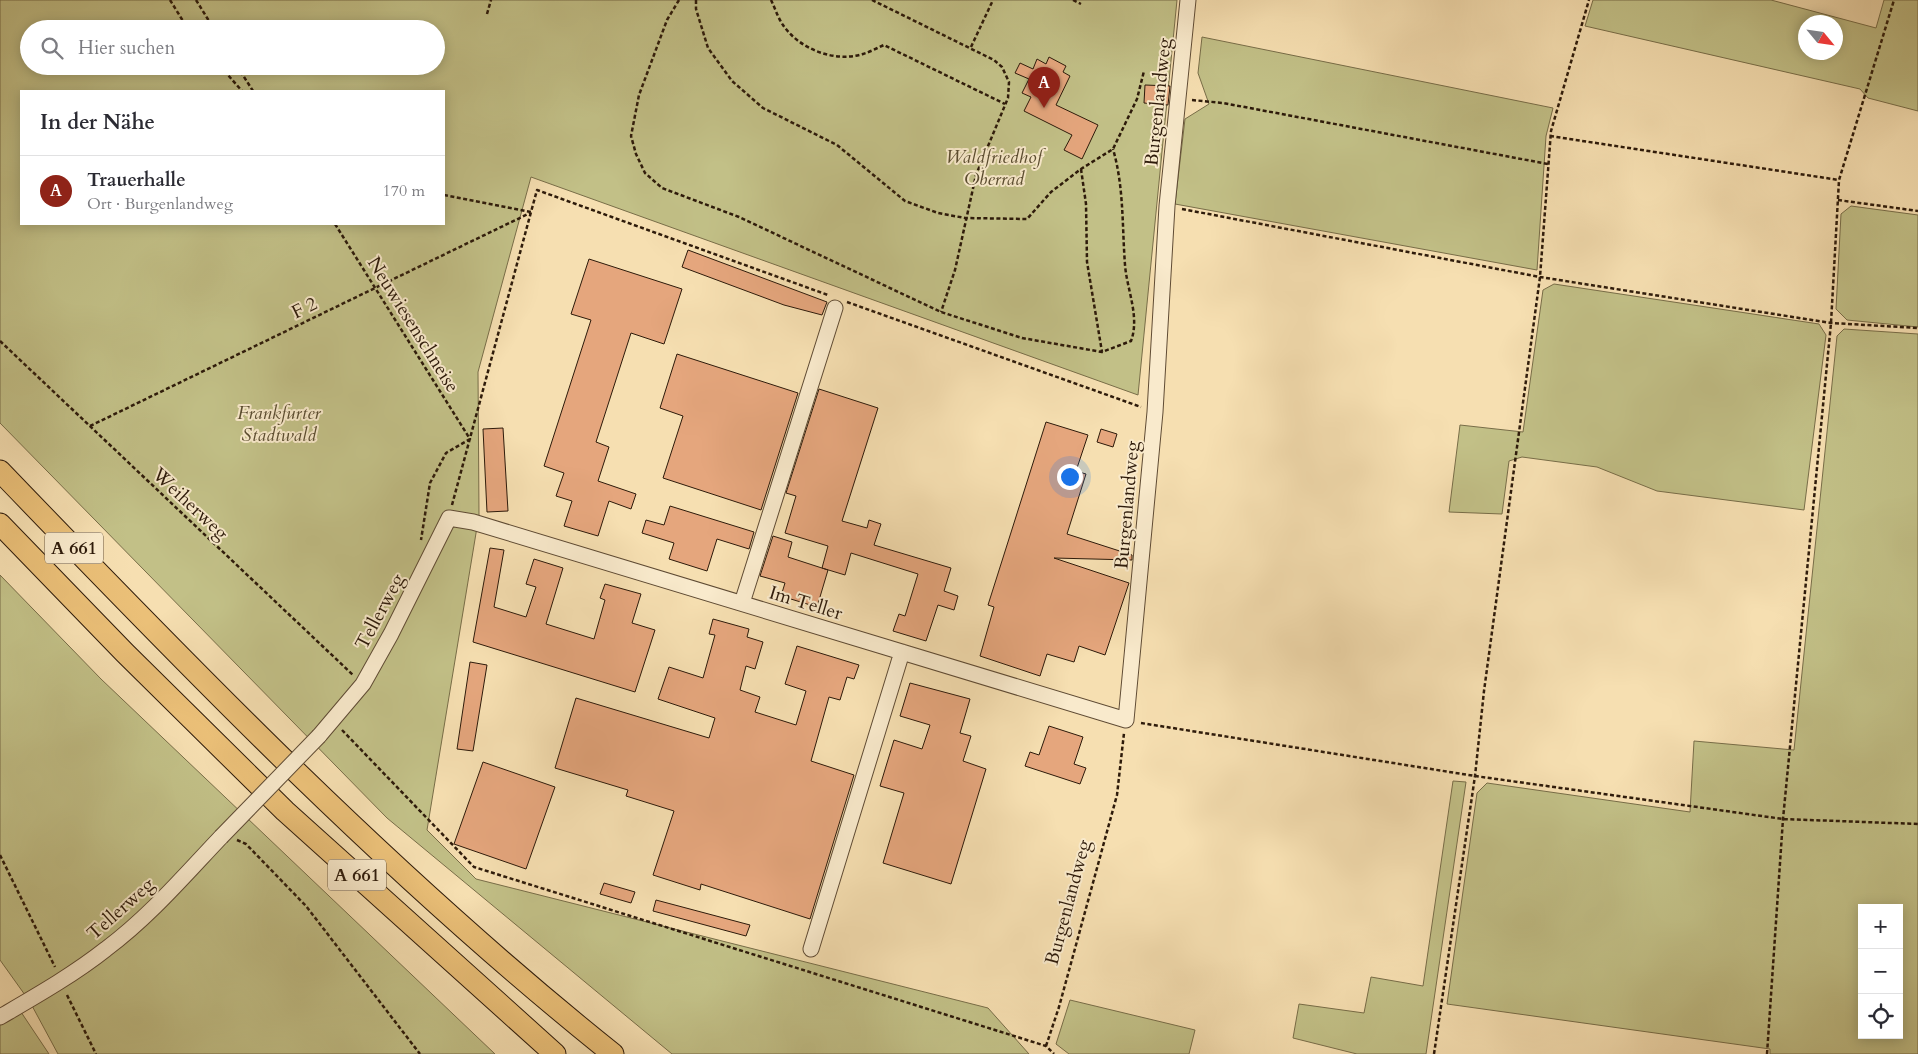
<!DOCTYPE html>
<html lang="de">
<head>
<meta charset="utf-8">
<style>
  :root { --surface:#fff; --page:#f2f2f3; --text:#2b2b33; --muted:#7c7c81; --line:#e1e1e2; --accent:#8f2418 }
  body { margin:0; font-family:Cardo,serif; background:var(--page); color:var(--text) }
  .controls { position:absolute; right:15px; bottom:15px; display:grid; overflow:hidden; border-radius:0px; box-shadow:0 2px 12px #0003 }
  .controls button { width:45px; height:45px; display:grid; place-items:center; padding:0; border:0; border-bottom:1px solid var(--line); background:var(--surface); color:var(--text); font:25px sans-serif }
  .compass { position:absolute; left:1798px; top:15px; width:45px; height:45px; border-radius:50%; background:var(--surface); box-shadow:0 2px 12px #0003; rotate:119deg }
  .you { position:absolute; left:1069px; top:476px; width:18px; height:18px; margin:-12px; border:4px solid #fff; border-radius:50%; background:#1a73e8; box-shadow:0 0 0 8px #1a73e833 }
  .badge { display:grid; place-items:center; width:32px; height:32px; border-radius:50%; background:var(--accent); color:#fff; font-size:16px; font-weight:700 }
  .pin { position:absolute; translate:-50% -41px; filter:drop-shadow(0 1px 2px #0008) }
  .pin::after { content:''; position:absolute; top:26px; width:18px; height:15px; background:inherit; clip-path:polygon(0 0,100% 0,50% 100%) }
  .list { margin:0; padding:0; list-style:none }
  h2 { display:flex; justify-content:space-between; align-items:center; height:65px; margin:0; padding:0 20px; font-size:21px }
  h2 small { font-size:16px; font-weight:400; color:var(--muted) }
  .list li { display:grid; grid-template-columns:32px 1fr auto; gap:15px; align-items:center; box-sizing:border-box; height:70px; padding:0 20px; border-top:1px solid var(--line) }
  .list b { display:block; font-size:19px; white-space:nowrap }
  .list p { margin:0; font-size:16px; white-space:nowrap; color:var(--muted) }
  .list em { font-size:16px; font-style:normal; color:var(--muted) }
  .icon { flex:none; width:28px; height:28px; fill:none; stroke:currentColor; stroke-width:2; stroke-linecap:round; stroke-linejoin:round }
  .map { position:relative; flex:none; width:1918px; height:1054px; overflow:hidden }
  .search { position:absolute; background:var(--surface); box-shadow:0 2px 12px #0003; left:20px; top:20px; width:425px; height:55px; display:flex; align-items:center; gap:12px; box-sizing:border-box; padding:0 18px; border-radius:28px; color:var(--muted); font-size:19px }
  .panel { position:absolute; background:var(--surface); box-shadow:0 2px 12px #0003; left:20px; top:90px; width:425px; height:135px; border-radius:0px }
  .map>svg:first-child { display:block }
  .green { fill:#c2c087; stroke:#786d48; fill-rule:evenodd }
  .building { fill:#e5a67d; stroke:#2d1a0a }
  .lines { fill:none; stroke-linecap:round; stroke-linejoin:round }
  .minor-casing { stroke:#5f4b34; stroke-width:17 }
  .highway-casing { stroke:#2d1a0a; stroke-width:23 }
  .path { stroke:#2d1a0a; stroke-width:2.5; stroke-dasharray:4 2.5; stroke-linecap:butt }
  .minor { stroke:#f9eacc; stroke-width:15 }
  .highway { stroke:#ebc078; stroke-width:21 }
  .minor-bridge-casing { stroke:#5f4b34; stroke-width:17; stroke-linecap:butt }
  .minor-bridge { stroke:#f9eacc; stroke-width:15 }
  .labels { text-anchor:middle; stroke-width:4; stroke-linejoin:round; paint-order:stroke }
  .shield { fill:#f9eacc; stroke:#6a5844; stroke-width:1 }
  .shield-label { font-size:18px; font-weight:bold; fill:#2d1a0a }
  .street-label { font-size:19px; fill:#2d1a0a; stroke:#f9eacc }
  .park-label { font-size:19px; font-style:italic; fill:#5a4c30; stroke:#f9eacc }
</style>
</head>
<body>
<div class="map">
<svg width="1918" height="1054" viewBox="0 0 1918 1054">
  <rect width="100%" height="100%" fill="#f6dfb1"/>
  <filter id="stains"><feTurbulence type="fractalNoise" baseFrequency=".004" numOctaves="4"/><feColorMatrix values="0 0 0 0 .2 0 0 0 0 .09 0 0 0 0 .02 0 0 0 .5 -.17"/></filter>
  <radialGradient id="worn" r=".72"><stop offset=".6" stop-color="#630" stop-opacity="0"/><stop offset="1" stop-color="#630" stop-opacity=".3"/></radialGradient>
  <path class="green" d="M0 0H1177L1138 395 531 177 478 372 479 515 427 830 476 879 988 1008 1029 1054H672L387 818 0 423ZM29 29H436V66H29ZM21 91H444V224H21Z
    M1593 0H1771L1876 28 1884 0H1918V111L1868 98 1860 89 1585 26ZM1806 22H1836V52H1806Z
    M1202 37 1553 108 1546 136 1537 270 1175 204 1185 119 1209 104 1198 73Z
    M1851 206 1918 215V327L1847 320 1836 309 1841 214Z
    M1554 284 1819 324 1826 335 1804 510 1657 491 1597 467 1522 457 1509 461 1502 514 1449 512 1460 425 1523 432 1543 290Z
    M1844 329 1918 334V1054H1770V1049L1447 1004 1477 793 1487 783 1690 812 1694 741 1794 750 1837 336ZM1862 908H1899V1035H1862Z
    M0 575 101 679 495 1054H58L30 1002 0 960Z
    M1453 781 1466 782 1426 1054H1357L1293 1038 1299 1004 1364 1013 1371 977 1423 986Z
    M1070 1000 1195 1030 1189 1054H1069L1056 1044Z
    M21 1012 49 1054H0V1024Z"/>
  <path class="building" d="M1049 57 1066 66 1063 72 1070 76 1056 105 1098 125 1082 159 1064 150 1072 135 1024 111 1031 97 1022 93 1029 79 1015 73 1020 63 1033 69 1037 59 1046 64Z
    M1145 85 1170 86 1168 105 1144 103Z
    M688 250 827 302 822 315 784 305 682 267Z
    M589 259 682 289 664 344 631 333 596 442 609 447 598 481 636 494 631 509 609 501 598 536 564 526 572 501 556 496 564 473 544 466 591 320 571 314Z
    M677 354 798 393 761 510 663 478 683 416 660 408Z
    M819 389 878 408 842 521 867 528 869 520 881 524 874 545 951 568 944 591 958 596 954 610 938 605 926 641 893 631 899 614 905 616 918 574 851 553 845 575 822 568 828 546 785 533 796 496 786 493Z
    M1046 422 1088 435 1076 471 1086 474 1067 534 1132 555V560L1054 558 1129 583 1105 655 1079 646 1074 662 1047 654 1040 676 980 656 994 607 988 605Z
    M503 428 508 511 487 512 483 429Z
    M1101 429 1117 434 1113 447 1097 442Z
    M670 506 754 532 749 549 717 539 707 571 669 559 674 543 642 533 646 520 664 525Z
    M773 536 792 542 788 557 828 570 817 607 781 596 785 583 760 576Z
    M490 548 504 550 494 607 526 617 536 587 526 584 534 559 563 568 546 624 594 639 605 600 600 598 605 584 641 594 632 623 655 630 635 692 473 642Z
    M713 619 749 629 747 637 763 642 755 669 746 666 740 690 760 697 755 712 796 725 806 691 785 684 797 646 859 665 854 679 847 677 840 700 829 697 811 761 854 775 810 919 701 884 700 890 653 875 674 811 626 796 628 790 555 768 576 698 709 738 715 718 658 699 669 667 703 678 715 635 709 634Z
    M470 662 487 665 473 751 457 749Z
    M910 683 970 699 960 733 971 736 963 761 986 769 951 884 883 863 904 793 880 786 894 740 922 749 930 725 900 716Z
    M1049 726 1083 737 1074 764 1086 768 1080 784 1025 766 1030 752 1039 755Z
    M483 762 555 787 526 869 454 844Z
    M604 883 635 892 631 903 600 894Z
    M656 900 750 925 746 936 653 911Z"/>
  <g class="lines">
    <defs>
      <path id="minor" d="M742 603 835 308
        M319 736 363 684 391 634 449 518 473 522 1126 720 1155 412 1167 206 1188 0
        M811 949 902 652
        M0 1017C36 996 73 975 106 949 149 917 184 876 221 837"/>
      <path id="highway" d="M0 471C195 674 393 878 613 1054
        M0 524 125 653 285 811 555 1054"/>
    </defs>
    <use href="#minor" class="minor-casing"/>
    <use href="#highway" class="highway-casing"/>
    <path class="path" d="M170 0 188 29
      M196 0 214 29
      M679 0 667 20 639 95 631 136 636 154 645 173 662 188 739 217 941 312 1022 338 1102 352 1131 341C1140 317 1127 290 1125 265 1122 225 1124 187 1113 149
      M696 0V9L708 48 732 81 763 108 837 145 905 201 938 213 965 218 1027 219 1051 192 1081 169 1113 149 1137 99 1144 71
      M771 0C775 8 778 18 783 25 799 49 835 63 863 54 870 52 877 48 884 45L1005 104
      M872 0 994 60 1002 67 1009 82 1008 98 976 175 955 270 941 312
      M1073 0 1081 4
      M487 14 491 0
      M971 47 993 0
      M220 66 242 91
      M237 66 253 91
      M1192 100 1223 103 1548 164
      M1550 136 1839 180
      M1081 169 1086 204 1087 262 1102 352
      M444 195 531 212 537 190 828 295
      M1838 200 1918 211
      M1182 209 1540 277 1831 323 1918 328
      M335 224 470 439 446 453 430 483 421 540
      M847 302 1141 407
      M0 341 353 675
      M90 426 530 213
      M452 505 531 212
      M1141 723 1475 776 1783 819 1918 824
      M342 730 474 867 1046 1046 1054 1054
      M237 840 246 844 306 906 420 1054
      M0 855 55 967
      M67 995 96 1054
      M1046 1046 1059 1007 1117 795 1124 733
      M1434 1054 1475 776 1484 691 1540 277 1551 131 1589 0
      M1767 1054 1783 819 1831 323 1839 180 1894 0"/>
    <use href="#minor" class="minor"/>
    <use href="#highway" class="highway"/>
    <defs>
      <path id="minor-bridge" d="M221 837 319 736"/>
    </defs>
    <use href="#minor-bridge" class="minor-bridge-casing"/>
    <use href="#minor-bridge" class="minor-bridge"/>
  </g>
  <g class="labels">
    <g class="shield">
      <rect x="45" y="532.5" width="58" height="31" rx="4"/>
      <rect x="328" y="859.5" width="58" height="31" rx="4"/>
    </g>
    <g class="shield-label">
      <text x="74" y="554">A 661</text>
      <text x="357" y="881">A 661</text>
    </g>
    <g class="street-label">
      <text transform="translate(1157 102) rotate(-84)" y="7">Burgenlandweg</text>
      <text transform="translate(304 307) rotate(-26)" y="7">F 2</text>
      <text transform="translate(414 324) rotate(58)" y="7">Neuwiesenschneise</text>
      <text transform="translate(191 503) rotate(43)" y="7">Weiherweg</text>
      <text transform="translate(1126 505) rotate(-85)" y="7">Burgenlandweg</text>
      <text transform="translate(806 602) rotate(17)" y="7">Im Teller</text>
      <text transform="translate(379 611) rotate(-62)" y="7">Tellerweg</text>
      <text transform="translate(1067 902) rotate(-75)" y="7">Burgenlandweg</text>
      <text transform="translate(120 908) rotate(-42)" y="7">Tellerweg</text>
    </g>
    <g class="park-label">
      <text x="994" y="163">Waldfriedhof<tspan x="994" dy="22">Oberrad</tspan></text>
      <text x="279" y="419">Frankfurter<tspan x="279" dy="22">Stadtwald</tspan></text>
    </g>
  </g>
  <rect width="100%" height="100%" filter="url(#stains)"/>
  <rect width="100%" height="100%" fill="url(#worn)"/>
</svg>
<div class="controls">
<button>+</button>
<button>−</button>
<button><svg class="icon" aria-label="locate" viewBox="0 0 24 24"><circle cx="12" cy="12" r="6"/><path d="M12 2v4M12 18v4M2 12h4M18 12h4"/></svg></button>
</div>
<svg class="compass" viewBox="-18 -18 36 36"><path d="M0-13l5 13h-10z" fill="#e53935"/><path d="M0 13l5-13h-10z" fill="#7c7c81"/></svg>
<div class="you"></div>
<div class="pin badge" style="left:1044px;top:108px">A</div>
<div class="search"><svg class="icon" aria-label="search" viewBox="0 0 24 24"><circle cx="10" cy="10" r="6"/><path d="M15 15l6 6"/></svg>Hier suchen</div>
<section class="panel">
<h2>In der Nähe<small></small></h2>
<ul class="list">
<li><span class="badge">A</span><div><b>Trauerhalle</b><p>Ort · Burgenlandweg</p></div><em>170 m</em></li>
</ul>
</section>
</div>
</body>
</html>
